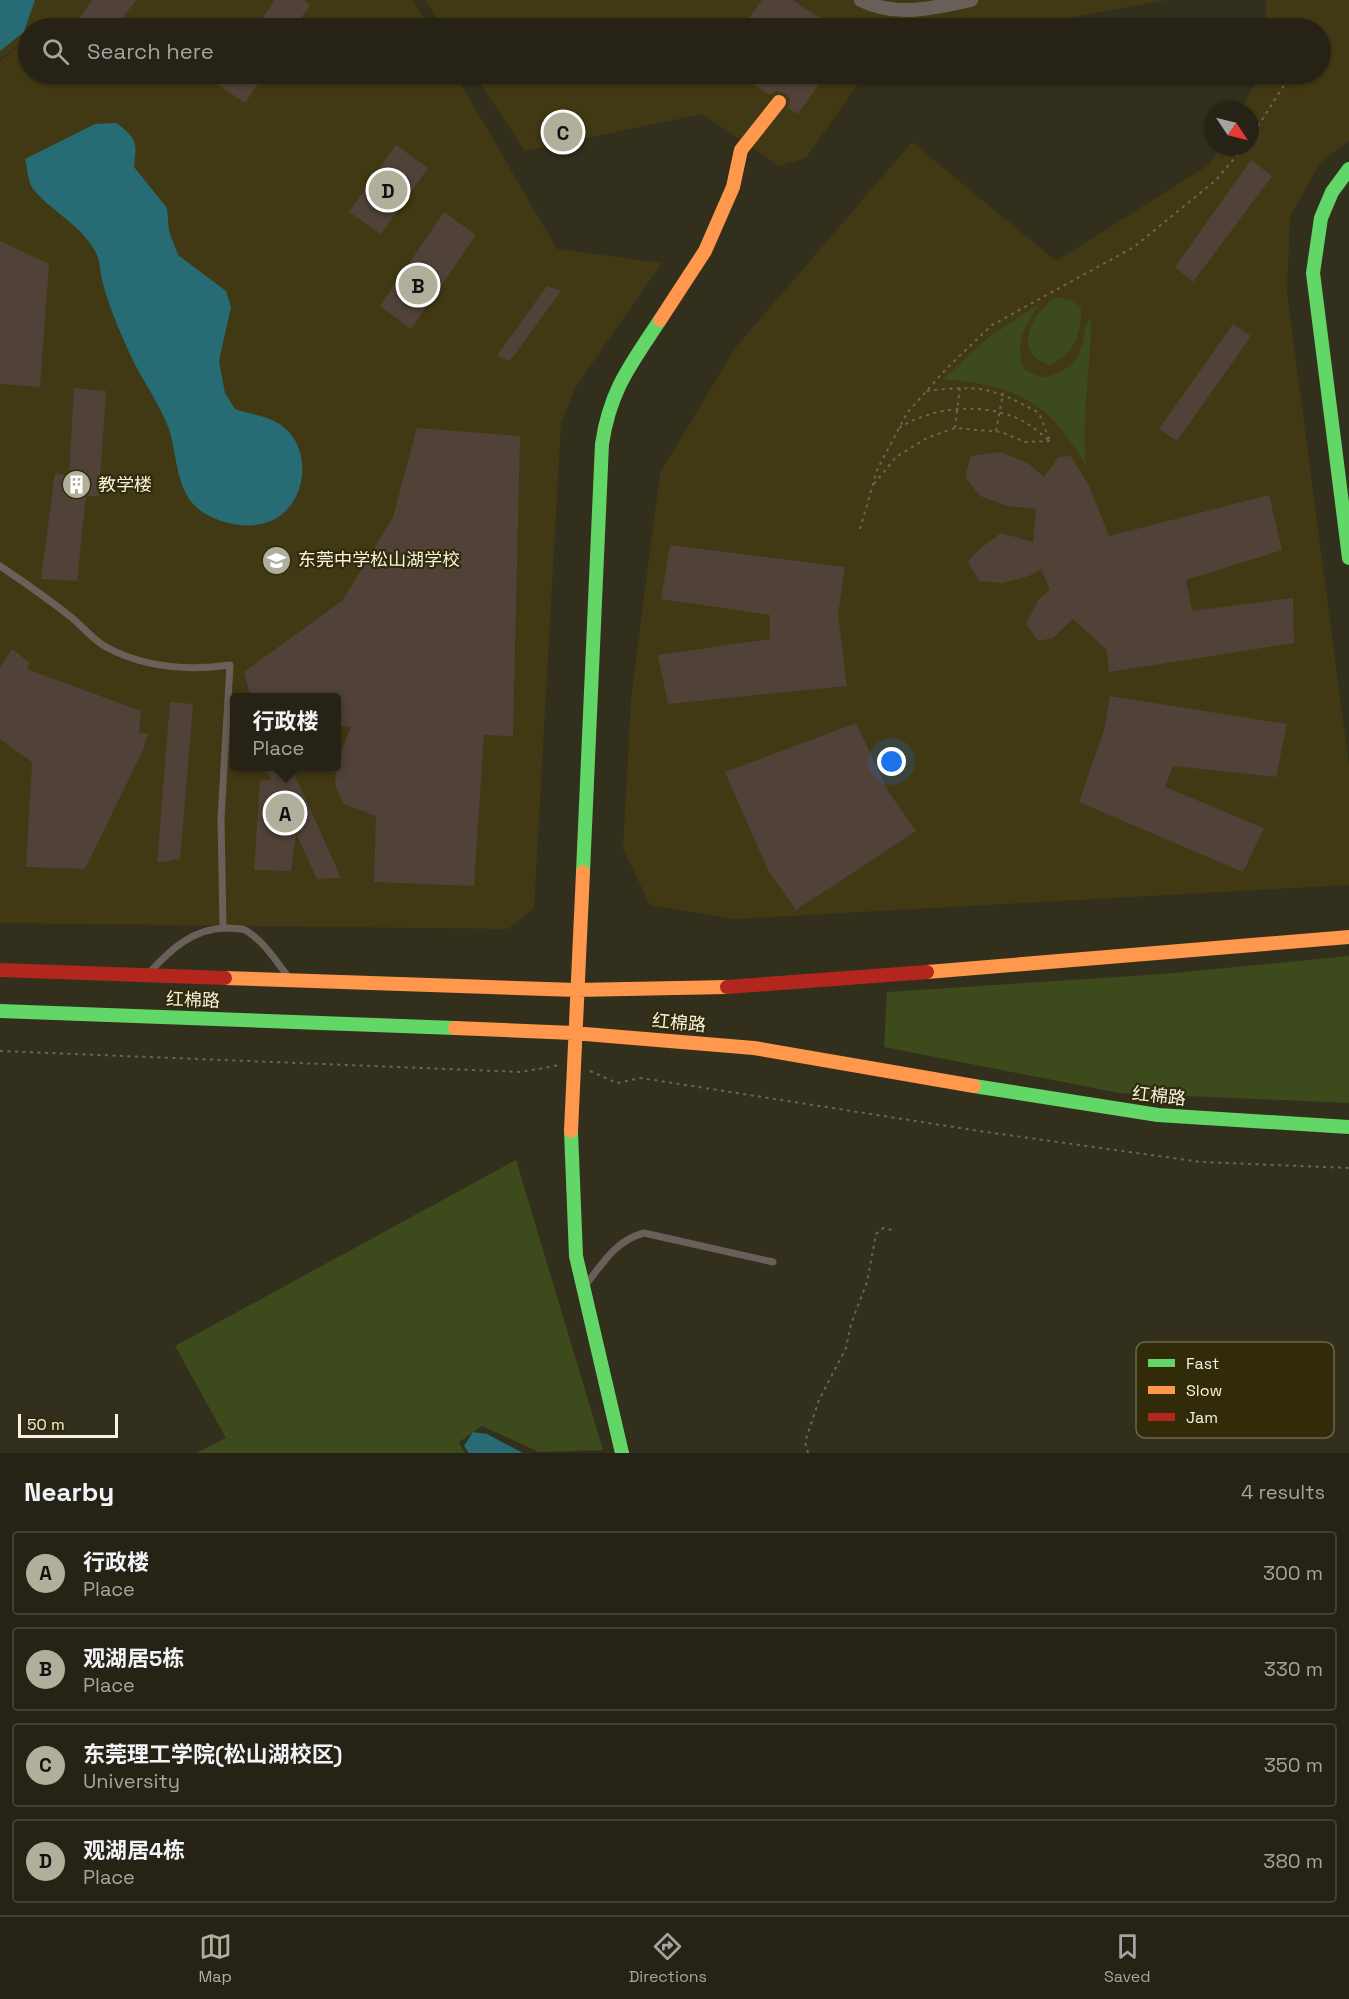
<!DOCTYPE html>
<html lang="en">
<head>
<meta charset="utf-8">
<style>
  :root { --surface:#262316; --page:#322f23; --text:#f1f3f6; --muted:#a4a4a1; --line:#424035; --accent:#b2ae9c }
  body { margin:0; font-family:"Space Grotesk","Noto Sans SC",sans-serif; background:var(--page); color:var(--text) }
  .compass { position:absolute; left:1205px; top:102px; width:54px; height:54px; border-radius:50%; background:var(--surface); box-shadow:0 2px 4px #0004; rotate:125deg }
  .scale { position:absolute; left:18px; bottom:15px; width:100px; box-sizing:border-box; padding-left:6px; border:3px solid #f6f3e0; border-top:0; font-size:16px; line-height:21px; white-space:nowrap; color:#f6f3e0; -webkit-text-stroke:4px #312b0a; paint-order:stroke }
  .you { position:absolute; left:892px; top:762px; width:21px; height:21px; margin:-15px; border:4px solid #fff; border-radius:50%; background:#1a73e8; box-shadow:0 0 0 9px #1a73e833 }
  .badge { display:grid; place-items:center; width:39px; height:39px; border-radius:50%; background:var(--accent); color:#111; font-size:20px; font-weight:700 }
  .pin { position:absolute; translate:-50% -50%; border:3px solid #fff; box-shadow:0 2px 6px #0006 }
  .popup { position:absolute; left:230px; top:693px; width:111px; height:78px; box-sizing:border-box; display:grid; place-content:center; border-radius:6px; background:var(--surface); filter:drop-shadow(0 2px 4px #0005); font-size:20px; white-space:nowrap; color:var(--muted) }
  .popup b { font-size:22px; color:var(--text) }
  .popup::after { content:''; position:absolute; left:50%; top:100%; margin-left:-12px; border:12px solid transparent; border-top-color:var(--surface) }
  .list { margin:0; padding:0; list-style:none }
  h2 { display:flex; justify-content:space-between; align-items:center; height:78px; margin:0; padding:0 24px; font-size:26px }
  h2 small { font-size:20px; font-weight:400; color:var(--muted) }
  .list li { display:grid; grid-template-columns:39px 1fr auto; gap:18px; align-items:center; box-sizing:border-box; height:84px; margin:0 12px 12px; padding:0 12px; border:2px solid var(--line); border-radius:6px }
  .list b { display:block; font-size:22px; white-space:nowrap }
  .list p { margin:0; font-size:20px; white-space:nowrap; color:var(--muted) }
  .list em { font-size:20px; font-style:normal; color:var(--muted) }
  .icon { flex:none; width:33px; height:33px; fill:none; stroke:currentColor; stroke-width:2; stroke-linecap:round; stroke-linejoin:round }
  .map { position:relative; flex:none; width:1349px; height:1453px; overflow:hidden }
  .search { position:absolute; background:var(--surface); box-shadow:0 2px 4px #0004; left:18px; right:18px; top:18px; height:66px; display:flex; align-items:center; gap:15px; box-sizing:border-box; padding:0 21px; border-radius:33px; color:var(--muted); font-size:22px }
  .sheet { height:462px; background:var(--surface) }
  nav { display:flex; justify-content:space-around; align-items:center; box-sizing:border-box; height:84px; border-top:2px solid var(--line); background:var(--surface); font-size:16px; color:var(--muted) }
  nav a { display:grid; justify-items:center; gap:3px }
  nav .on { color:var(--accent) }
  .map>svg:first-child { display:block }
  .built { fill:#413913; fill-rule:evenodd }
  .green { fill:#3d4b1c }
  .water { fill:#276b75 }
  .building { fill:#504238 }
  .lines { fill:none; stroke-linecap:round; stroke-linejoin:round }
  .path { stroke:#6a655b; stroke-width:2; stroke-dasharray:3 4.5; stroke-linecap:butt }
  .lane { stroke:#696059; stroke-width:7 }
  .street { stroke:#696059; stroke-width:14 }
  .fast { stroke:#63d668; stroke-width:14 }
  .slow { stroke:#ff974d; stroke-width:14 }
  .jam { stroke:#b3261e; stroke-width:14 }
  .labels { text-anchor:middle; stroke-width:4.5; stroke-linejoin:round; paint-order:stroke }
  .poi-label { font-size:18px; fill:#f6f3e0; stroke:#312b0a; text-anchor:start }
  .street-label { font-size:18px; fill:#f6f3e0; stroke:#312b0a }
  .key { fill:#312b0a; stroke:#6c674a; stroke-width:1.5 }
  .key-label { font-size:16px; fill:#f6f3e0 }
</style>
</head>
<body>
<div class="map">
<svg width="1349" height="1453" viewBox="0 0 1349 1453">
  <rect width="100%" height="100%" fill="#332f1d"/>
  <path class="built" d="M0 0H413L429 28H28V74H455L557 249 662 263 575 388 561 423 534 908 508 929 0 923V61L27 39 0 59ZM234 698H336V766H234Z
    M425 0H1167L1011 28H444Z
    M1266 0H1349V141L1320 163 1290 217 1287 292 1349 766V885L734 919 650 905 623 849 631 699 660 473 736 347 912 142 1056 261 1210 164 1220 147H1250V111H1240L1261 74H1320V28H1266Z
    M474 74H865L806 158 779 166 702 114 525 151Z"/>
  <path class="green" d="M1057 297 1071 300 1081 309C1081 336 1074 354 1049 365 1011 353 1032 311 1057 297Z
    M1039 304C1025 327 1014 341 1024 369L1042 378C1067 372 1079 363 1084 337 1085 330 1085 324 1091 319 1091 369 1081 417 1086 466 1049 400 1016 386 943 379L988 338Z
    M1349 956V1103L1119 1093 884 1047 887 992 1163 974Z
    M516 1160 603 1450 539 1452 482 1426 459 1442 465 1453H196L226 1438 175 1346Z"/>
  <path class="water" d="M0 0H35L24 32 0 51Z
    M117 123C137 140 137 141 134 167L167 208 169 231 178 255 226 291 231 307 219 361 225 393 235 409C252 415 272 416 286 429 312 453 306 502 275 519 250 533 206 523 189 499 176 478 176 452 169 429 159 402 141 379 129 352 119 330 108 304 102 280 100 271 100 261 96 253 82 225 53 213 33 189 28 182 27 167 25 159L95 124Z
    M473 1432 487 1434 523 1453H469L464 1446Z"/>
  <path class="building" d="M92 0H136L115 28H72Z
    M275 0H304L310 5 294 28H256Z
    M762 0H793L835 28H764L749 18Z
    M225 74H265L245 103 218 85Z
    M737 74H826L798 114 788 108 790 98 785 93 775 91 770 95Z
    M396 145 428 168 381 234 349 212Z
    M1251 160 1272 176 1193 282 1175 267Z
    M444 212 476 235 411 329 380 306Z
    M0 241 49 264 40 387 0 384Z
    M547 286 561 291 510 361 497 356Z
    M1233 324 1251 336 1177 441 1159 429Z
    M74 388 106 391 99 496H86L77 581 41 579 55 474 69 475Z
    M417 428 520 436 513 736 484 735 474 886 374 882 376 816 344 804 335 785 336 764 351 727 336 726V698H251L244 672 343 600 393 517Z
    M1000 452 1028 463 1044 477 1059 457 1071 456 1089 486 1109 536 1269 495 1282 550 1186 580 1192 611 1293 598 1294 643 1109 672 1107 650 1073 619 1053 638 1038 641 1026 624 1039 599 1050 590 1041 569 1029 576 1003 583 979 581 968 562 981 548 1001 533 1033 542 1036 509 1008 506 980 496 965 477 971 456Z
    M670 545 845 567 838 615 847 686 668 704 658 655 770 639V615L661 599Z
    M12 649 30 663 27 669 141 711 139 732 148 734 144 748 85 869 26 867 32 762 0 739V667Z
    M1110 696 1287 724 1276 777 1173 766 1165 787 1264 828 1243 872 1079 802 1104 730Z
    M170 702 193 704 180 859 157 863Z
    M856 723 888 791 916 831 796 910 768 870 725 772Z
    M265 766H291L341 878 317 879 296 833 291 871 254 870 260 781 271 780Z"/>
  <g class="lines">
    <path class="path" d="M1250 139 1291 74
      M899 428C936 405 990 401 1028 424 1036 429 1043 436 1050 441L1039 413C992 387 979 385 926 391
      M955 428 960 387
      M996 431 1003 393
      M874 484 896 457 927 438 955 428 1001 432 1025 442 1050 441
      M860 529 877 470 907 413 947 368 992 325 1134 247 1216 180 1244 147
      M0 1051 521 1072 560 1065
      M590 1071 617 1083 641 1078 979 1131 1201 1162 1349 1168
      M808 1453 805 1442 819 1400 846 1348 851 1324 867 1282 876 1234 883 1228 892 1230"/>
    <path class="lane" d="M0 566C24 582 48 599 71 617 82 626 93 640 106 647 145 668 187 671 230 665L221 818 223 928
      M149 973C170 950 193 928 227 928 233 929 240 928 245 930 264 941 276 961 289 978
      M585 1286C602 1264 616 1240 644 1233L773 1262"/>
    <path class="street" d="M861 0C896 18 934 8 971 0"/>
    <path class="fast" d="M1349 169 1332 192 1321 218 1313 273 1349 558
      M583 872 602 444C610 390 631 364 660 320
      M0 1011 455 1028
      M974 1086 1158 1115 1349 1127
      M571 1131 576 1256 622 1453"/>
    <path class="slow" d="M660 320 705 251 733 187 741 150 779 102
      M927 972 1349 937
      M225 978 576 990 727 987
      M455 1028 573 1033 754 1048 974 1086
      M571 1131 583 872"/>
    <path class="jam" d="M0 970 225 978
      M727 987 927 972"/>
  </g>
  <defs>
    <symbol id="building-disc" viewBox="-11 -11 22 22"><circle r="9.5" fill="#b2ae9c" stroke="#312b0a"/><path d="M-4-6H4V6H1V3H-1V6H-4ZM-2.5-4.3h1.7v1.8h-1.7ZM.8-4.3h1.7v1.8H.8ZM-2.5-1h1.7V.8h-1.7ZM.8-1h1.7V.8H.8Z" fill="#fff"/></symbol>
    <symbol id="school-disc" viewBox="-11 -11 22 22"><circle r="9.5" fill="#b2ae9c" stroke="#312b0a"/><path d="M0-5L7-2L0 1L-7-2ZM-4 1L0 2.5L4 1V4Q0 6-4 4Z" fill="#fff"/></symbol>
  </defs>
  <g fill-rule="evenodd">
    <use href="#building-disc" x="60" y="468" width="33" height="33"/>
    <use href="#school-disc" x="260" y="544" width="33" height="33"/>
  </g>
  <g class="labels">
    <g class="poi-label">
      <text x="98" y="491">教学楼</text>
      <text x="298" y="566">东莞中学松山湖学校</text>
    </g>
    <g class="street-label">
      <text transform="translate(193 1000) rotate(2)" y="6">红棉路</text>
      <text transform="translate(679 1023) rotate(5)" y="6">红棉路</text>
      <text transform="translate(1159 1096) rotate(6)" y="6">红棉路</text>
    </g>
  </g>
  <rect x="1136" y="1342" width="198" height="96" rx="9" class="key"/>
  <rect x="1148" y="1359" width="27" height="8" fill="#63d668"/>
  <rect x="1148" y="1386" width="27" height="8" fill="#ff974d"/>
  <rect x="1148" y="1413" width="27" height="8" fill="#b3261e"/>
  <g class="key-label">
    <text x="1186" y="1369">Fast</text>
    <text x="1186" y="1396">Slow</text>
    <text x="1186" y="1423">Jam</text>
  </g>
</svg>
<svg class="compass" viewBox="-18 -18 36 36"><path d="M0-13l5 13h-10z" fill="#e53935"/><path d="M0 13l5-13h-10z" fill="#a4a4a1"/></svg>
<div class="scale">50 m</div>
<div class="you"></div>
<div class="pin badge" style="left:285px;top:813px">A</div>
<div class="popup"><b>行政楼</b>Place</div>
<div class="pin badge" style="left:418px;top:285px">B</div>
<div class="pin badge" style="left:563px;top:132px">C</div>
<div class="pin badge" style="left:388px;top:190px">D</div>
<div class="search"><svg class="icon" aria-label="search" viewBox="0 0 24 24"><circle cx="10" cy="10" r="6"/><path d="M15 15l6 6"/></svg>Search here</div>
</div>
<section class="sheet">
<h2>Nearby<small>4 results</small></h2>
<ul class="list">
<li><span class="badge">A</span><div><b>行政楼</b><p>Place</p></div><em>300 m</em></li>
<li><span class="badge">B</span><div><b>观湖居5栋</b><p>Place</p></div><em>330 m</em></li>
<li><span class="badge">C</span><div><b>东莞理工学院(松山湖校区)</b><p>University</p></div><em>350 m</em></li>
<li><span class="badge">D</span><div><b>观湖居4栋</b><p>Place</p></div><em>380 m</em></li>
</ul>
</section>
<nav>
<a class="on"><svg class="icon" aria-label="map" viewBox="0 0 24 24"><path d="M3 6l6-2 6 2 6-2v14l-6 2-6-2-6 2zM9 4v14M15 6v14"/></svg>Map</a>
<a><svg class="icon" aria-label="directions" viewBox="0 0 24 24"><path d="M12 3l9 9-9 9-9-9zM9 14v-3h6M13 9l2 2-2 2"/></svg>Directions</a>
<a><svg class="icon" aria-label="saved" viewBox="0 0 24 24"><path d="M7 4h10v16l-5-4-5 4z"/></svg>Saved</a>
</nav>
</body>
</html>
